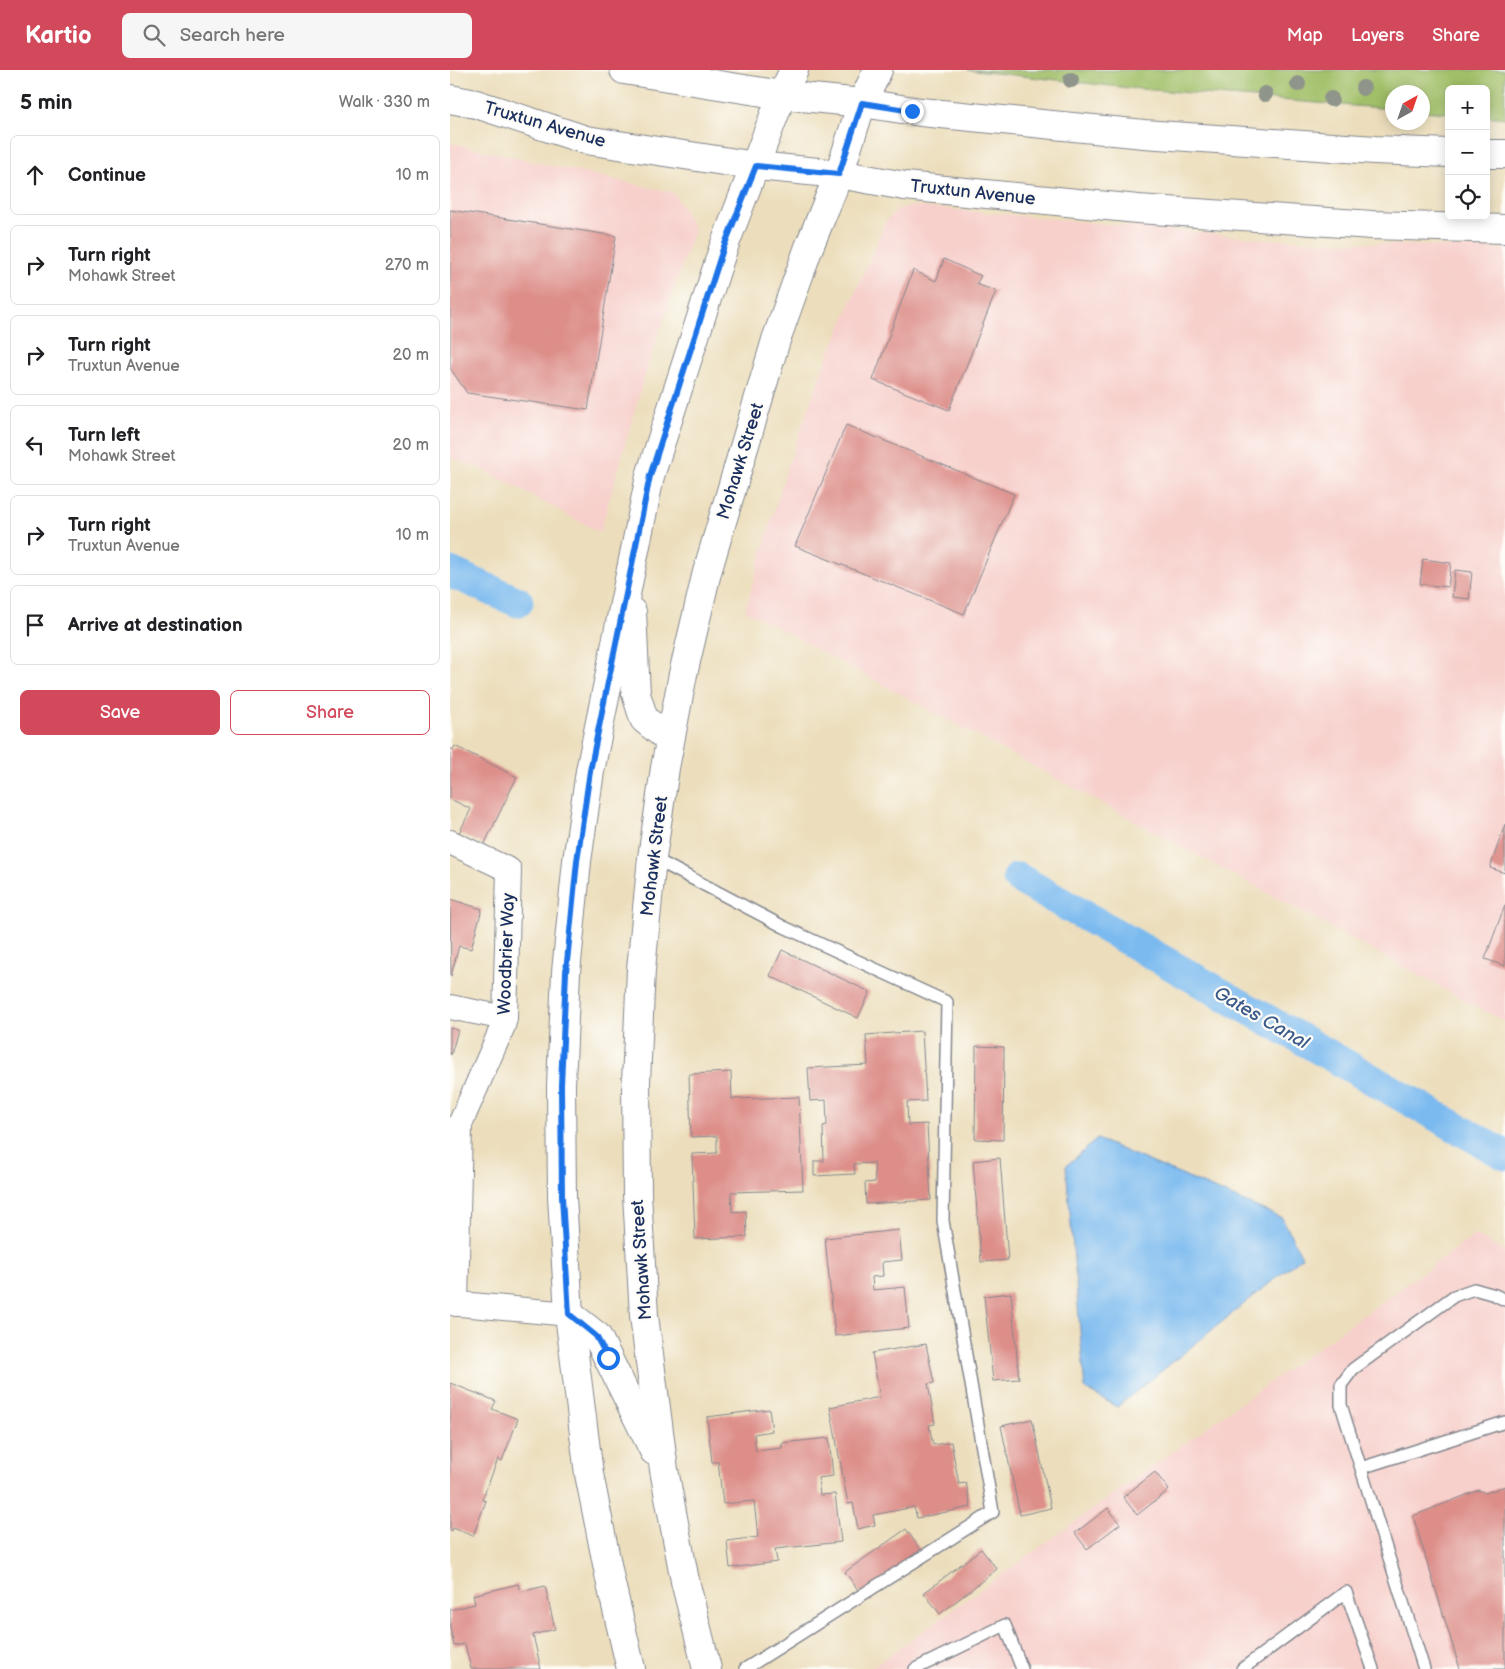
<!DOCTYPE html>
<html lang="en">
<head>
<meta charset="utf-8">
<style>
  :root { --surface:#fff; --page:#f6f6f6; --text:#202124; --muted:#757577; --line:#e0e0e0; --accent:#d1495b }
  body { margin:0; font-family:"Balsamiq Sans",sans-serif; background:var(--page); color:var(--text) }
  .controls { position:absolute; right:15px; top:15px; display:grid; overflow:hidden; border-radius:8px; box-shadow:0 2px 12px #0003 }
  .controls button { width:45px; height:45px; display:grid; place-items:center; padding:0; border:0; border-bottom:1px solid var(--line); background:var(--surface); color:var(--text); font:25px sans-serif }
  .compass { position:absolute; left:935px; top:15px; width:45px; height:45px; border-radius:50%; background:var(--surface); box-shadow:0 2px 12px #0003; rotate:40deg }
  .stop { position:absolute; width:15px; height:15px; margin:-11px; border:4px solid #1a73e8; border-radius:50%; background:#fff }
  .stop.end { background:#1a73e8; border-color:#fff; box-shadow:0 1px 5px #0008 }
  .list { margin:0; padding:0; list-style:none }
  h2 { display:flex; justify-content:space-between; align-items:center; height:65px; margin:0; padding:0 20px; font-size:21px }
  h2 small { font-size:16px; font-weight:400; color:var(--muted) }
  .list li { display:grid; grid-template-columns:32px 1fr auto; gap:15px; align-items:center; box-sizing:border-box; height:80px; margin:0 10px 10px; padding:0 10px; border:1px solid var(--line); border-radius:8px }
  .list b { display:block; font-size:19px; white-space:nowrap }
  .list p { margin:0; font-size:16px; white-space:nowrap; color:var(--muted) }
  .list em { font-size:16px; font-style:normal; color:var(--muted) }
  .actions { display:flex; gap:10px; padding:15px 20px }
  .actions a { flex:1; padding:11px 0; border:1px solid var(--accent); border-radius:8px; text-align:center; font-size:18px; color:var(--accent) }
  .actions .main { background:var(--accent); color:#fff }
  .icon { flex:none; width:28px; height:28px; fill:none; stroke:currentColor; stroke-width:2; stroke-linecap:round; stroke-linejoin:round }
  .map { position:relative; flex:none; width:1055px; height:1599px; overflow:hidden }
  header { display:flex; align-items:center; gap:30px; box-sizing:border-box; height:70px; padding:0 25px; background:var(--accent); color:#fff }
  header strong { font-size:24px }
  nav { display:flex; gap:28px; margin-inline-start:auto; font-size:18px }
  .search { width:350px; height:45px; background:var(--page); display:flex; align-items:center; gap:12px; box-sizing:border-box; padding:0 18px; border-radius:8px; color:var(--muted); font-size:19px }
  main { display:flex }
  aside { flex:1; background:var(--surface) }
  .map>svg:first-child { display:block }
  .built { fill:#f7d0cc }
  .green { fill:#a1bf67; stroke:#5e7762 }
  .water { fill:#7abaef; stroke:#4a74a6 }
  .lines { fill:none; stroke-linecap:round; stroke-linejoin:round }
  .canal { stroke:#7abaef; stroke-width:31 }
  .building { fill:#dd8e89 }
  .service-casing { stroke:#84868d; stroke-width:14 }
  .minor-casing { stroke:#84868d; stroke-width:26 }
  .secondary-casing { stroke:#84868d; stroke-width:30 }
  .primary-casing { stroke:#84868d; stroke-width:30 }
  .service { stroke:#fff; stroke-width:11 }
  .minor { stroke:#fff; stroke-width:24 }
  .secondary { stroke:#fff; stroke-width:28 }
  .primary { stroke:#fff; stroke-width:28 }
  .tree { fill:#8f958a }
  .route { stroke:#1a73e8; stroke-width:6 }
  .labels { text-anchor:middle; stroke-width:4.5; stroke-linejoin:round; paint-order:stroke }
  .street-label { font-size:18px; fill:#1b2f5e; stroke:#fdfcf7 }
  .water-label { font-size:19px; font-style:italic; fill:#38598a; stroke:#fdfcf7 }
</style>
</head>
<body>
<header>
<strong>Kartio</strong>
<div class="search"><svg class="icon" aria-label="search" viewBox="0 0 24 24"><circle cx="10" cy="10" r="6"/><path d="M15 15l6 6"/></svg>Search here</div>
<nav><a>Map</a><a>Layers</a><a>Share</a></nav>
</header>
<main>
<aside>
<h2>5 min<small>Walk · 330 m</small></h2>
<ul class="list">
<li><svg class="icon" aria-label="ahead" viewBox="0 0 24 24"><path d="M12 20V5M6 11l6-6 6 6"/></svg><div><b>Continue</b></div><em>10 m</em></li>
<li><svg class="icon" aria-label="right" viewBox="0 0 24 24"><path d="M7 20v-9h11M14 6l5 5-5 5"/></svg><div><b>Turn right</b><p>Mohawk Street</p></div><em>270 m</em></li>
<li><svg class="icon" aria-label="right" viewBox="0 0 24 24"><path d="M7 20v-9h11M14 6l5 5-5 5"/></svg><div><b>Turn right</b><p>Truxtun Avenue</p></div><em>20 m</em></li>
<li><svg class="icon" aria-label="left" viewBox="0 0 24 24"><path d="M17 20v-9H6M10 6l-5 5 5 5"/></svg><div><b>Turn left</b><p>Mohawk Street</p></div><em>20 m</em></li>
<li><svg class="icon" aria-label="right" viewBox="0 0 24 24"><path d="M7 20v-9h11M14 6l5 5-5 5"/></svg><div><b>Turn right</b><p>Truxtun Avenue</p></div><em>10 m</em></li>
<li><svg class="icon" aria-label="arrive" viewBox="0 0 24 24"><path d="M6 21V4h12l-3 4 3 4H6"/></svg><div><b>Arrive at destination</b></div></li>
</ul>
<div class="actions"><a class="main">Save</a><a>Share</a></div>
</aside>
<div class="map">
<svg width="1055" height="1599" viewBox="0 0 1055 1599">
  <rect width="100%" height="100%" fill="#fdfcf7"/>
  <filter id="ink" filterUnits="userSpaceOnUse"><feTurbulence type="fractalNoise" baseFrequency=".02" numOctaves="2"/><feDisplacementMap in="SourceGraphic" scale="10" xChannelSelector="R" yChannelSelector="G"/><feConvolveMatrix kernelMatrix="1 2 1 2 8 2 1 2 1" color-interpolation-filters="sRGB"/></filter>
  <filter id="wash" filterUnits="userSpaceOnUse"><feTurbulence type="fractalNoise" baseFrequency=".0096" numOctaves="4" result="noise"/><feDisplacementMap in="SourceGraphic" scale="20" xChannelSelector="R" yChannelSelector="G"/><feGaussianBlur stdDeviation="1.12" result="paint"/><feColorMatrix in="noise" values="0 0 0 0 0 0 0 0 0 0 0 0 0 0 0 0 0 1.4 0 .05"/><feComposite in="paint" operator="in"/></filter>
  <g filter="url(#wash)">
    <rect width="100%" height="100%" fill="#ecdebc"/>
    <path class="built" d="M0 73 224 123 244 159 194 308 150 463 31 398 0 388Z
      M463 136 816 169 1055 179V952L295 540 336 401 372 300 436 151 448 139Z
      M1025 1165 1055 1182V1599H420Z"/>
    <path class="green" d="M518 0H1055V48L1036 46V19H999V43L973 41 972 22H942V39L679 18Z"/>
    <path class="water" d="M647 1069 832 1148 852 1187 667 1337 635 1319 616 1096Z"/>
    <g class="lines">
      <path class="canal" d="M0 502 68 532
        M568 808 1055 1085"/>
    </g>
    <g id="blocks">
      <path class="building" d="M0 140 166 166 138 340 17 323 0 298Z
        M494 189 531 206 526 214 546 221 499 340 423 310 463 200 486 211Z
        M396 355 564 424 514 544 345 476Z
        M973 489 1001 493 998 517 970 514Z
        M1005 500 1022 502 1019 529 1002 527Z
        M5 676 67 707 34 775 9 763 21 739 0 729V678L3 680Z
        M1055 754V803L1040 798Z
        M0 829 32 839 21 879 9 876 1 906Z
        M1055 835V896L1035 889Z
        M332 880 420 922 408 948 320 906Z
        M0 958 8 960 1 985 0 984Z
        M472 961 476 1031 457 1032 458 1055 477 1054 481 1130 416 1134 415 1113 425 1112 424 1093 404 1094 405 1104 364 1106V1091H374L373 1056 377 1055 376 1030 360 1031 358 998 418 995 416 965Z
        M526 976 554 977 553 1070 525 1069Z
        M281 1002 282 1029 349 1027 353 1120 281 1122 282 1142 296 1141 297 1167 245 1169 242 1084 267 1083V1066L241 1067 239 1004Z
        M550 1088 558 1190 531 1192 523 1091Z
        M449 1160 452 1190 432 1192 433 1206 422 1207 423 1220 455 1217 459 1258 385 1266 375 1168Z
        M561 1223 569 1309 543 1311 534 1226Z
        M476 1274 484 1313 478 1314 485 1354 479 1355 483 1375 501 1372 509 1414 516 1413 521 1437 467 1448 464 1437 423 1445 425 1455 408 1459 403 1433 398 1434 380 1337 430 1327 422 1283Z
        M0 1313 46 1331 42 1339 68 1349 52 1391 48 1389 32 1430 36 1431 23 1466 3 1458 2 1461 0 1460Z
        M319 1339 322 1361 304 1364 306 1381 332 1378V1373L379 1368 383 1406 368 1408 370 1425 385 1424 391 1472 325 1479 327 1492 280 1498 277 1471 308 1467 304 1431 273 1434 268 1392H262L257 1347Z
        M582 1349 601 1438 570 1445 551 1356Z
        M705 1402 719 1420 687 1445 673 1427Z
        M1055 1416V1599H1010L963 1446 1029 1420 1035 1423Z
        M658 1438 670 1454 637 1479 625 1463Z
        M456 1459 472 1482 411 1524 395 1502Z
        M531 1479 547 1499 490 1544 474 1523Z
        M68 1514 70 1522 95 1516 105 1559 83 1565 91 1599H21L15 1574 4 1576 0 1558V1540L25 1534 23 1525Z"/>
    </g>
  </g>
  <g filter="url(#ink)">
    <use href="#blocks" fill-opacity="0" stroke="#84868d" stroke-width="1"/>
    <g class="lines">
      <defs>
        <path id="service" d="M203 788 334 857 497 932 493 1151 543 1442 295 1599
          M911 1398 1055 1352
          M465 1599 555 1555 572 1599
          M792 1599 896 1522 923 1599
          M974 1599 891 1335V1315L903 1299 1004 1226 1024 1219 1045 1225 1055 1230"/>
        <path id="minor" d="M0 772 59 800 55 948 53 956 10 1054 6 1234
          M0 937 55 948
          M0 1233 119 1244"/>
        <path id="secondary" d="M174 0 332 25 412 33 471 42 694 64 925 80 999 83
          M0 29 26 34 136 70 306 96 389 104 455 116 688 139 922 155 1055 159
          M1036 84H1055"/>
        <path id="primary" d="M182 542 186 624 194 649 220 670
          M119 1244 147 1266 204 1381
          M181 1599 161 1514 139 1404 119 1244 112 1127 111 1015 116 902 127 791 140 701 200 406 273 179 332 25 344 0
          M257 1599 235 1511 214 1400 194 1246 187 1124 186 1012 191 899 202 788 215 698 233 604 257 502 326 270 359 177 389 104 412 33 428 0"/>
      </defs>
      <use href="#service" class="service-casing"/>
      <use href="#minor" class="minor-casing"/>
      <use href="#secondary" class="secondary-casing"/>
      <use href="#primary" class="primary-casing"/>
      <use href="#service" class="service"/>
      <use href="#minor" class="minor"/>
      <use href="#secondary" class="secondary"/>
      <use href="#primary" class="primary"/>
    </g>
    <g class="tree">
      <circle cx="621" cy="10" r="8"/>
      <circle cx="848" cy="14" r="8"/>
      <circle cx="913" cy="18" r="8"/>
      <circle cx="815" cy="24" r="8"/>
      <circle cx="881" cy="29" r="8"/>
    </g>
  </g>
  <g class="lines" filter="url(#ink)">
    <path class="route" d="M158 1288 146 1266 119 1244 112 1127 111 1015 116 902 127 791 140 701 200 406 273 179 306 96 389 104 412 33 462 41"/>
  </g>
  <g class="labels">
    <g class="street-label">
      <text transform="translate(95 54) rotate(16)" y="6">Truxtun Avenue</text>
      <text transform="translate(523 122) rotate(6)" y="6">Truxtun Avenue</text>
      <text transform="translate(290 391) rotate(-73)" y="6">Mohawk Street</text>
      <text transform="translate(204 786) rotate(-83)" y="6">Mohawk Street</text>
      <text transform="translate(56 884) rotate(-88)" y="6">Woodbrier Way</text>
      <text transform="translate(191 1190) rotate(-94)" y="6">Mohawk Street</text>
    </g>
    <g class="water-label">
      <text transform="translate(812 947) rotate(30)" y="7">Gates Canal</text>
    </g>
  </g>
</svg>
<div class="controls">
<button>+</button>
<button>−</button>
<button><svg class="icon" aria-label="locate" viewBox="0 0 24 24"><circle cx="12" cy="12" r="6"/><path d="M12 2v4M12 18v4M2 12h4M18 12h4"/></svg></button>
</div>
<svg class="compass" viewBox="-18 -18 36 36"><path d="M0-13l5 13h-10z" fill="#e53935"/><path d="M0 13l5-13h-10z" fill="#757577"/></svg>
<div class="stop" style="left:158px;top:1288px"></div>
<div class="stop end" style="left:462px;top:41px"></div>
</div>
</main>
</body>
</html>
